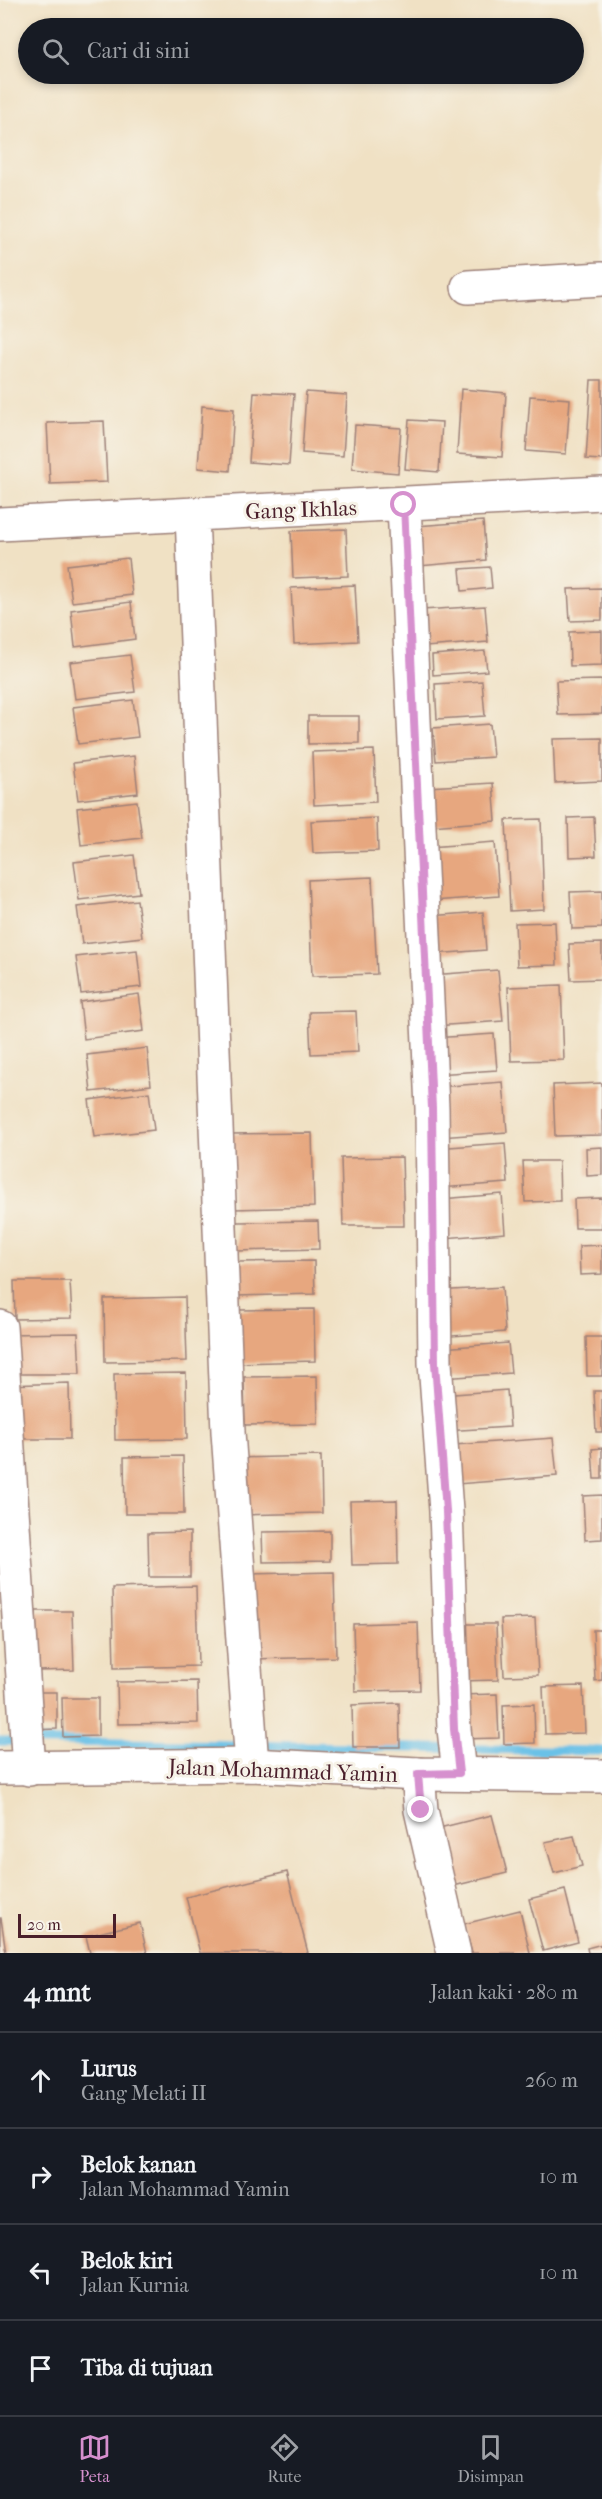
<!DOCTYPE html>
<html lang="id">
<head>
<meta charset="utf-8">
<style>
  :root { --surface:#171b24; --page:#20242c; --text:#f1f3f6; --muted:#9ea1a6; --line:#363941; --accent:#d690ce }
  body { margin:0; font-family:"IM FELL French Canon",serif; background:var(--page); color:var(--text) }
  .scale { position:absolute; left:18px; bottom:15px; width:98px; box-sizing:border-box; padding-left:6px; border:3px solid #4a1f2b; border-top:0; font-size:16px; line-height:21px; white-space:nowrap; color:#4a1f2b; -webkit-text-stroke:4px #f7f3e8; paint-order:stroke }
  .stop { position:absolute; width:18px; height:18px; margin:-14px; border:4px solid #d690ce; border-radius:50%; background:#fff }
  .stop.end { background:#d690ce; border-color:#fff; box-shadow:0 2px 6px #0008 }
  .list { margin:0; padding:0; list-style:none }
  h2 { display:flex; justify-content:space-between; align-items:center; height:78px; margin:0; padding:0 24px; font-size:26px }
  h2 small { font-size:20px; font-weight:400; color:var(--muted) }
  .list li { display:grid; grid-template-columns:39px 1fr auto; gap:18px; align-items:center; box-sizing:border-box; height:96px; padding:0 24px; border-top:2px solid var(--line) }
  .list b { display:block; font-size:22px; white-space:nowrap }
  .list p { margin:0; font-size:20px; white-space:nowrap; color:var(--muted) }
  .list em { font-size:20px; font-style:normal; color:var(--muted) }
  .icon { flex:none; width:33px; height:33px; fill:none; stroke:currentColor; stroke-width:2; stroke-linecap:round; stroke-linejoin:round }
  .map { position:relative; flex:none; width:602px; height:1953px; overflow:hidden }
  .search { position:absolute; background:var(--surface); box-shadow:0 3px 9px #0003; left:18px; right:18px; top:18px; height:66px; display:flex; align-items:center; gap:15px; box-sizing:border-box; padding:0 21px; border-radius:33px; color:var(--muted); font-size:22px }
  .sheet { height:462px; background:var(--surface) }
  nav { display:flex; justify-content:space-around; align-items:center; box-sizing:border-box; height:84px; border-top:2px solid var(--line); background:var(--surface); font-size:16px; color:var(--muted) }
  nav a { display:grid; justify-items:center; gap:3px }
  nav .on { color:var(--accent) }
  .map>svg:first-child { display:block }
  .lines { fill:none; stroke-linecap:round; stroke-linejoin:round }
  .stream { stroke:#6ac1e7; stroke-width:9 }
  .building { fill:#e7a77f }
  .minor-casing { stroke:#9d8078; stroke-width:36 }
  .tertiary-casing { stroke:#9d8078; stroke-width:36 }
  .minor { stroke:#fff; stroke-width:33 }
  .tertiary { stroke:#fff; stroke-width:33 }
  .route { stroke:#d690ce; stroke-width:8 }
  .labels { text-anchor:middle; stroke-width:6; stroke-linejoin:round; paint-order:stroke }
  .street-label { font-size:22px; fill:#4a1f2b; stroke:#f7f3e8 }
</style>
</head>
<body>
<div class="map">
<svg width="602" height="1953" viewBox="0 0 602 1953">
  <rect width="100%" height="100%" fill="#f7f3e8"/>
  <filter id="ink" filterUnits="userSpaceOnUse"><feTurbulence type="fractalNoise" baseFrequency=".0167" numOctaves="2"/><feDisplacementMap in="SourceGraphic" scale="12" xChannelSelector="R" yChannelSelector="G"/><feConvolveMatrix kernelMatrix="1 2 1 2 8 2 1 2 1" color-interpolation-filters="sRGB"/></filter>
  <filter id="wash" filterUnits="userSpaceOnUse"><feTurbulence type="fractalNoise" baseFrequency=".008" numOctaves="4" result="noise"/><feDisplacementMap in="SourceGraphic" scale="24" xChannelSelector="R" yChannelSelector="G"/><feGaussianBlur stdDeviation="1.35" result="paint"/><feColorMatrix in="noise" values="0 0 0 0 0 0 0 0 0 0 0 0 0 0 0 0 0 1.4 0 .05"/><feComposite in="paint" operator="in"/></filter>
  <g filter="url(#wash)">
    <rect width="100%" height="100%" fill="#f0e1c4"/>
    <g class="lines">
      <path class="stream" d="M0 1741 602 1751"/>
    </g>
    <g id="blocks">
      <path class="building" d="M591 380H602V460L586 459Z
        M461 389 506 393 502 457 457 454Z
        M254 392 294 394 289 465 249 462Z
        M306 392 347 395 343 456 302 453Z
        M530 396 570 399 566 454 526 451Z
        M202 406 234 409 230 471 198 468Z
        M409 420 442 422 439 472 405 469Z
        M104 421 107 482 50 484 47 423Z
        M355 425 401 428 398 473 352 469Z
        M483 521 486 560 419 566 416 526Z
        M346 529 348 576 293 578 291 531Z
        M128 558 132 595 72 602 67 565Z
        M490 567 492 588 462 591 460 569Z
        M355 585 358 641 294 644 291 588Z
        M602 588V620L570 621 568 589Z
        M131 602 135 639 75 647 71 610Z
        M485 606 488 642 425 647 422 610Z
        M602 631V665L570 666 569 632Z
        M485 651 487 671 433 675 432 655Z
        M130 655 135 692 75 699 70 662Z
        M602 680V714L558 715 556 681Z
        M482 681 485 716 437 719 435 684Z
        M133 700 138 737 78 744 73 707Z
        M308 716H359V743L308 744Z
        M490 724 493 757 436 761 433 728Z
        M602 738V781L555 783 553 739Z
        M374 750 376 802 314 805 312 752Z
        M134 756 138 793 78 800 73 763Z
        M493 783 496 821 430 826 428 787Z
        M137 801 142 838 81 845 77 808Z
        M594 817 596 856 569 857 568 818Z
        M377 818 378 851 313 853 311 821Z
        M541 819 544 909 510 911 506 820Z
        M495 842 499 896 433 901 429 847Z
        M134 855 139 893 79 900 74 862Z
        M372 877 377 974 312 976 308 880Z
        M602 891V928L572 929 570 892Z
        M137 900 142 937 82 944 77 907Z
        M483 912 486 950 434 954 430 916Z
        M555 922 557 965 517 966 515 923Z
        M602 943V979L571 980 569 944Z
        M137 950 141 987 81 994 76 957Z
        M498 970 503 1021 435 1026 431 975Z
        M561 985 564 1060 511 1061 508 987Z
        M139 994 144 1031 84 1039 80 1002Z
        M356 1011 358 1052 311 1054 309 1012Z
        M494 1034 497 1070 436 1074 433 1038Z
        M147 1048 151 1085 91 1092 87 1055Z
        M503 1082 507 1132 440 1137 436 1087Z
        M602 1083V1135L555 1136 553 1085Z
        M149 1092 154 1130 94 1137 89 1100Z
        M312 1133 314 1207 233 1209 231 1134Z
        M505 1143 508 1183 439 1188 435 1148Z
        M602 1147V1175L587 1176 586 1148Z
        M402 1157 404 1226H343L341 1158Z
        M523 1161H559L560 1201 525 1202Z
        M502 1194 505 1233 444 1238 441 1199Z
        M602 1198V1228H575L574 1199Z
        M318 1221 319 1249 237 1251V1222Z
        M602 1245V1274L580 1275 579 1246Z
        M314 1261 315 1294 237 1296 236 1262Z
        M14 1281H70L72 1318 15 1319Z
        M502 1287 505 1332 439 1337 436 1291Z
        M185 1297 187 1361 105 1362 104 1299Z
        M314 1309 315 1361 238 1363 237 1310Z
        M78 1333 80 1374H6L5 1334Z
        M586 1337H602V1376H587Z
        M508 1343 511 1373 443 1378 441 1348Z
        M186 1373 187 1439 115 1440 114 1374Z
        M317 1376 318 1424 245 1425 244 1377Z
        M69 1383 70 1439H8L6 1385Z
        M507 1390 510 1427 444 1431 441 1395Z
        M594 1391H602V1432H596Z
        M553 1438 557 1476 457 1484 454 1445Z
        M602 1448V1479H594L592 1449Z
        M183 1456 184 1514H125L124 1457Z
        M321 1456 322 1513 238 1515 236 1458Z
        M602 1495V1539L585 1540 583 1496Z
        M397 1500 398 1564 352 1565 350 1501Z
        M330 1531V1561L263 1562 262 1532Z
        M190 1532V1577H149L148 1533Z
        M334 1572 336 1657 251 1659 248 1574Z
        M196 1586 198 1666 114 1668 112 1588Z
        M36 1611H72L74 1670 38 1671Z
        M535 1618 538 1675 504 1676 501 1619Z
        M418 1622 420 1690 355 1691 353 1624Z
        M456 1624H496L498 1680 458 1681Z
        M593 1630H602V1680L595 1681Z
        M197 1681 198 1723 118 1724 117 1682Z
        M583 1686 585 1733 545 1734 543 1687Z
        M30 1692H57V1729L31 1730Z
        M497 1694 499 1738 460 1739 459 1695Z
        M62 1698H98V1736L63 1737Z
        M399 1703 400 1747H353L352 1705Z
        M534 1704 535 1743 504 1744 503 1705Z
        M492 1815 507 1873 445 1888 431 1830Z
        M574 1836 582 1866 554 1873 545 1842Z
        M287 1872 308 1953H200L186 1897Z
        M565 1890 578 1942 543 1951 529 1899Z
        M520 1910 530 1953H472L464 1924Z
        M0 1918H1L6 1953H0Z
        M140 1923 147 1953H90L86 1936Z
        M602 1944V1953H588L587 1948Z"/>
    </g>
  </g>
  <g filter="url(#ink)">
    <use href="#blocks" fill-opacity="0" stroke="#9d8078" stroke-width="1.5"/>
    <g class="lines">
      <defs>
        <path id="minor" d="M468 287 602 279
          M404 505 432 1108 435 1363 446 1511 454 1729 459 1773
          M192 514 228 1432 252 1765
          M0 524 602 493
          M0 1327 29 1769
          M418 1774 421 1810 454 1953"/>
        <path id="tertiary" d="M0 1768 252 1765 418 1774 602 1776"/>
      </defs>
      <use href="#minor" class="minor-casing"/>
      <use href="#tertiary" class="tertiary-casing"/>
      <use href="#minor" class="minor"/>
      <use href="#tertiary" class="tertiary"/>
    </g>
  </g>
  <g class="lines" filter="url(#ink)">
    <path class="route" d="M404 505 432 1108 435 1363 446 1511 454 1729 459 1773 418 1774 421 1810"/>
  </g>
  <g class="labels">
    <g class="street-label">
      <text transform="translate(301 509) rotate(-2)" y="8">Gang Ikhlas</text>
      <text transform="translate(283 1770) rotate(2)" y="8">Jalan Mohammad Yamin</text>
    </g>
  </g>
</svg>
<div class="scale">20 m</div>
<div class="stop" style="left:404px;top:505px"></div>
<div class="stop end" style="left:421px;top:1810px"></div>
<div class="search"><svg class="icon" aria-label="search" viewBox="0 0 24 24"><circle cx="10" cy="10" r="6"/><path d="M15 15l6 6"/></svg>Cari di sini</div>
</div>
<section class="sheet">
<h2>4 mnt<small>Jalan kaki · 280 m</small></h2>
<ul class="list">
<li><svg class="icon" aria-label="ahead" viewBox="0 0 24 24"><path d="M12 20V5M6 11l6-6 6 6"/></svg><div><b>Lurus</b><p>Gang Melati II</p></div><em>260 m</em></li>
<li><svg class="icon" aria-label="right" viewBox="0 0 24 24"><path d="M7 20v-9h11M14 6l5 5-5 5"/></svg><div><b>Belok kanan</b><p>Jalan Mohammad Yamin</p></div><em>10 m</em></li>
<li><svg class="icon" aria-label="left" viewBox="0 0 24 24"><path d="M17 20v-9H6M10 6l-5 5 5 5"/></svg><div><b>Belok kiri</b><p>Jalan Kurnia</p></div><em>10 m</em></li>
<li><svg class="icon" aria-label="arrive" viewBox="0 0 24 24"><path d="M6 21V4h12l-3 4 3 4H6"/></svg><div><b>Tiba di tujuan</b></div></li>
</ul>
</section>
<nav>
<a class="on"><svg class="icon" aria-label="map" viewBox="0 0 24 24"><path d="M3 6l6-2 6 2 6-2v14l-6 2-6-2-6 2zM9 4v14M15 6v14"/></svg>Peta</a>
<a><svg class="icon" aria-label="directions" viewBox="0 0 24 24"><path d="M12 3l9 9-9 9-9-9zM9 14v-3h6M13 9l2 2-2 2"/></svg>Rute</a>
<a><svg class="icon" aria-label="saved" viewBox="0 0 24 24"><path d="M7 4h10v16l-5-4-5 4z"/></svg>Disimpan</a>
</nav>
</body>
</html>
